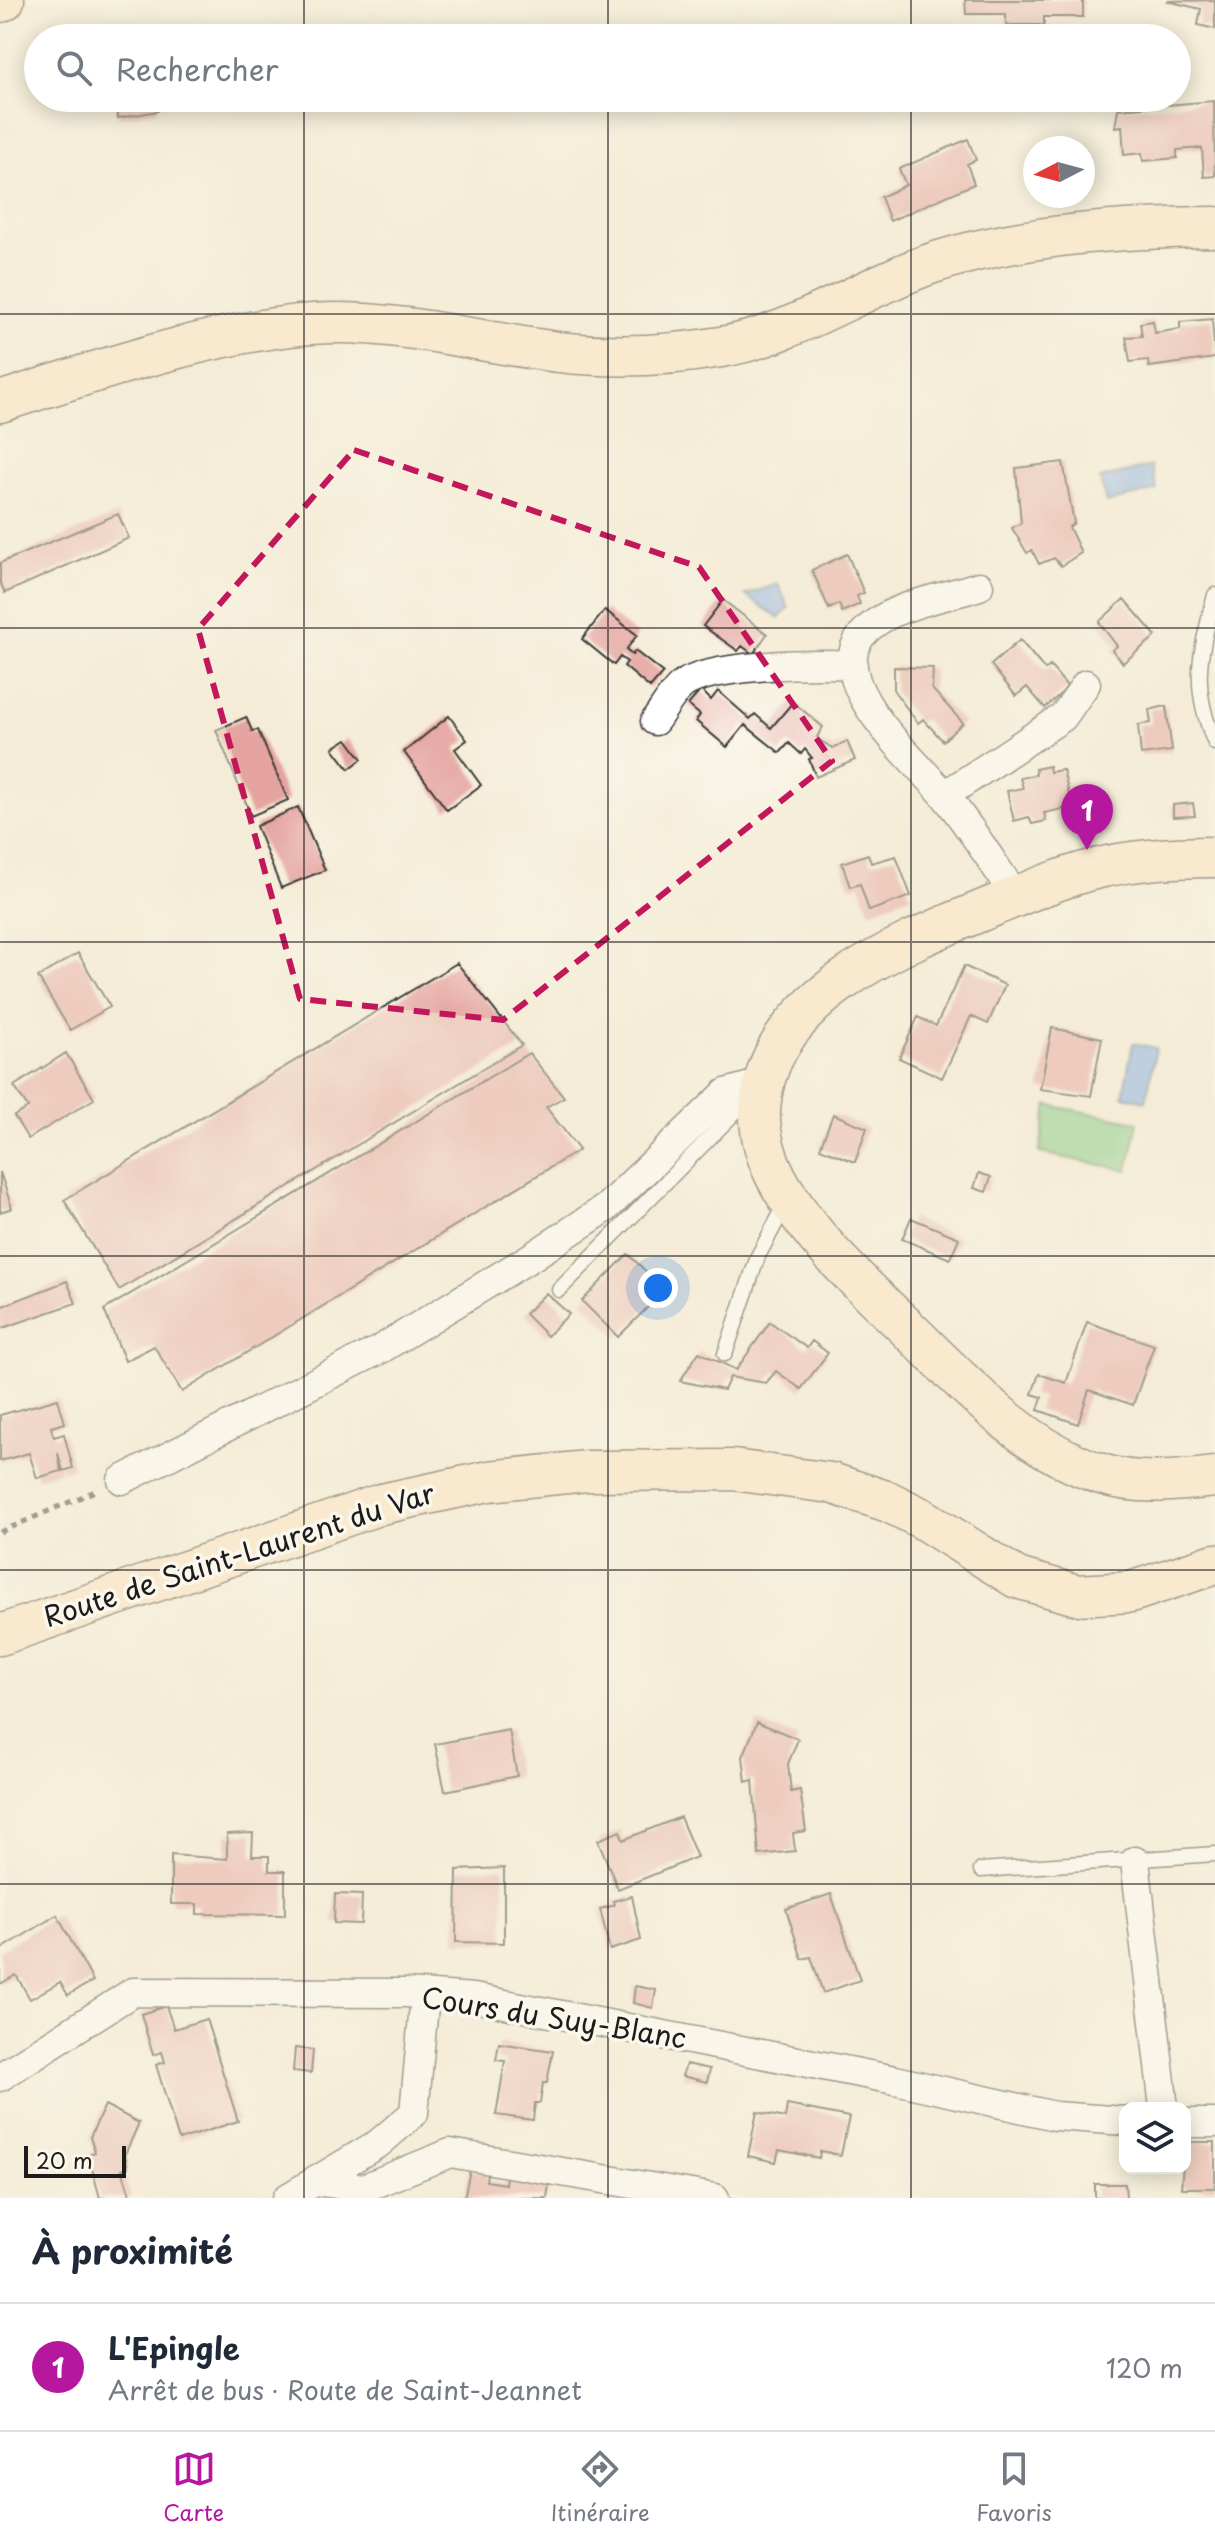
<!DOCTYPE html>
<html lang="fr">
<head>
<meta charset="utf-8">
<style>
  :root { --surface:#fff; --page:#f6f6f7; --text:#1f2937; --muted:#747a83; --line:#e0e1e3; --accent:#b5179e }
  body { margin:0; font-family:"Playpen Sans",sans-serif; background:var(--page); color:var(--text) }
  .controls { position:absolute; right:24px; bottom:24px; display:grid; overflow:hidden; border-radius:16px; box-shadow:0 4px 20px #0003 }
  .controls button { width:72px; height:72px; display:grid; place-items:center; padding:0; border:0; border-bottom:2px solid var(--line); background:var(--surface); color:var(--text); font:40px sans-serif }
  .compass { position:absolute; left:1023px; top:136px; width:72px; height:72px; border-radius:50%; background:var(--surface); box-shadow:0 4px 20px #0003; rotate:264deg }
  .scale { position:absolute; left:24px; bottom:20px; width:102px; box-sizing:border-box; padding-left:8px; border:4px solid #1c1c1c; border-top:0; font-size:22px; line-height:28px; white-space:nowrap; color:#1c1c1c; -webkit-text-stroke:6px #fbf7ec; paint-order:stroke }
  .you { position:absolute; left:658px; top:1288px; width:28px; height:28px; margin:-20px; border:6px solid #fff; border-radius:50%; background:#1a73e8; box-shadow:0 0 0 12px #1a73e833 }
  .badge { display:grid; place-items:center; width:52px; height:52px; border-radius:50%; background:var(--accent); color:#fff; font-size:26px; font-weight:700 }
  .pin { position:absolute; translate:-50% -66px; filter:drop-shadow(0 2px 4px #0008) }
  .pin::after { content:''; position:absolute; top:42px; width:28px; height:24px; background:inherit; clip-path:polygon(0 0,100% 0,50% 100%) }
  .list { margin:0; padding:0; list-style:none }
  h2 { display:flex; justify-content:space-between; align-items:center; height:104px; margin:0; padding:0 32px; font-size:34px }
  h2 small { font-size:26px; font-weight:400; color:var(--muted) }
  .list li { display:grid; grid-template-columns:52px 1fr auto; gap:24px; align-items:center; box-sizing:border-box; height:128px; padding:0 32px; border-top:2px solid var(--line) }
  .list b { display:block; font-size:30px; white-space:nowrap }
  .list p { margin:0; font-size:26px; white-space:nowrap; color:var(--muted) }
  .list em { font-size:26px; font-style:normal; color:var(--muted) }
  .icon { flex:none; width:44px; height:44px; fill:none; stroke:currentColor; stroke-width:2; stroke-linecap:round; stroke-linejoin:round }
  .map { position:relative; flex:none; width:1215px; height:2198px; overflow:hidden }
  .search { position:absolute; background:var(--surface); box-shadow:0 4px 20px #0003; left:24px; right:24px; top:24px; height:88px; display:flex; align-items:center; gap:20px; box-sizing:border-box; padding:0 28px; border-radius:44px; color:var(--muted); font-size:30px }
  .sheet { height:232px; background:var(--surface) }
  nav { display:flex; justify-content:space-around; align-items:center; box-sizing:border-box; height:112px; border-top:2px solid var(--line); background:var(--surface); font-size:22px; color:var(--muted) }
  nav a { display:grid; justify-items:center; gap:4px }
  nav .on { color:var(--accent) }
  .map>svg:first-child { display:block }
  .green { fill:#80c884; stroke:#4e7250; stroke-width:2 }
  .water { fill:#7eace8; stroke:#4d6482; stroke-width:2 }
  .building { fill:#e5a4a0 }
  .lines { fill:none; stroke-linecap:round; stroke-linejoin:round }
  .lane-casing { stroke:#3c3b38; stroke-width:17 }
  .street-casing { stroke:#3c3b38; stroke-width:31 }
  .secondary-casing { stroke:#3c3b38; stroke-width:43 }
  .path { stroke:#3c3b38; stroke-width:5; stroke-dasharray:6 6; stroke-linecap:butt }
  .lane { stroke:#fff; stroke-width:14 }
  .street { stroke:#fff; stroke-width:28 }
  .secondary { stroke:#ffe4c6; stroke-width:40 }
  .marked { fill:none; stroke:#c2185b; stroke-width:6; stroke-dasharray:16 10; stroke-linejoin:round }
  .grid { fill:none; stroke:#1c1c1c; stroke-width:2; stroke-opacity:0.55 }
  .labels { text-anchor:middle; stroke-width:7; stroke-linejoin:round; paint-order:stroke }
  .street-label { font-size:28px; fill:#1c1c1c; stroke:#fbf7ec }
</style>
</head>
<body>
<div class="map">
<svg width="1215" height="2198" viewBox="0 0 1215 2198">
  <rect width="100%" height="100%" fill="#fbf7ec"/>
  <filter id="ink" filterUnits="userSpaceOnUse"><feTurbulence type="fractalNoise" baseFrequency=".0125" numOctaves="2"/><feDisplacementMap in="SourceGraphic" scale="16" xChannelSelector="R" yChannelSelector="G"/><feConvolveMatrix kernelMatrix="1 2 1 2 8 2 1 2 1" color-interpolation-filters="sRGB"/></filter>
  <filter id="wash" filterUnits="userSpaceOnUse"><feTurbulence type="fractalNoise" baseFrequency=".006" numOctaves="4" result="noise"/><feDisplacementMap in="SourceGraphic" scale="32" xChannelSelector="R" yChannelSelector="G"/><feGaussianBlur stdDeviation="1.8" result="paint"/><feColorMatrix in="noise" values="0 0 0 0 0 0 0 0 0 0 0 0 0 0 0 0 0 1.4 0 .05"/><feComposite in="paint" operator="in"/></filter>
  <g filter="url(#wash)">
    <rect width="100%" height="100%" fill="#f4ecd7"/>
    <path class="green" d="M1048 1105 1138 1122 1128 1170 1039 1153Z"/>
    <path class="water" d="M1151 466 1157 490 1106 503 1100 479Z
      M778 584 789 608 779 618 745 595Z
      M1133 1043 1156 1048 1146 1101 1123 1096Z"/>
    <g id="blocks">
      <path class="building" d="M965 0H1083V17H1044V25H1006V14H966Z
        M1215 0V29L1198 25 1201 9 1167 1Z
        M124 98H155L158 111 118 118 115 102Z
        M1214 101 1215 176 1204 177 1202 148 1177 150V158L1143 161 1142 153 1124 155 1122 126 1115 127 1118 109Z
        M968 139 976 160 967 164 974 184 890 221 881 197 906 185 899 169Z
        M1212 319 1215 358 1149 367 1148 360 1130 362 1126 337 1142 336 1140 323 1153 321 1155 333 1180 329V322Z
        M1063 462 1074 523 1069 527 1081 553 1061 566 1054 558 1039 564 1032 550 1027 553 1012 528 1021 523 1016 468Z
        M118 514 129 538 5 593 0 582V563Z
        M847 554 864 593 857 596 860 604 842 612 839 604 829 609 812 570Z
        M1124 599 1156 636 1123 663 1112 650 1117 646 1099 622Z
        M723 600 767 634 753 654 742 646 738 651 703 626Z
        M605 610 637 635 626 650 632 655 635 651 663 673 650 688 624 666 627 662 620 657 614 665 582 639Z
        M1020 640 1045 670 1050 666 1068 687 1045 708 1027 687 1016 696 991 665Z
        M894 667 933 668 932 689 963 723 943 741 923 719 918 723 894 691Z
        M701 690 711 700 718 691 750 719 755 714 771 728 793 702 823 727 817 737 819 740 833 748 847 741 855 760 816 777 809 759 812 758 805 749 801 754 789 743 780 753 745 725 727 747 696 721 700 715 688 705Z
        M1166 706 1172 751 1141 755 1138 725 1151 723 1149 710Z
        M449 716 467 740 455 749 481 785 447 810 404 752Z
        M246 717 252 731 258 730 288 800 251 816 216 730Z
        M347 739 362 759 349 769 333 748Z
        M1049 766 1050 772 1063 770 1072 807 1044 813 1046 821 1032 824 1029 817 1014 821 1007 791 1023 788 1020 778 1036 775 1035 769Z
        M1193 803 1195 816 1173 817V805Z
        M298 807 325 870 281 888 256 826Z
        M868 854 871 863 896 856 911 896 869 911 860 884 850 887 842 863Z
        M78 953 110 1007 70 1030 38 977Z
        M457 963 522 1045 119 1290 64 1200Z
        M964 966 1005 985 988 1024 971 1016 942 1078 899 1058 918 1017 936 1026Z
        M1052 1028 1102 1038 1091 1096 1040 1089Z
        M66 1053 94 1099 28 1139 14 1116 28 1108 14 1086Z
        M529 1053 564 1097 546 1107 579 1150 182 1392 154 1346 125 1361 104 1310Z
        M833 1114 867 1128 855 1162 820 1148Z
        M0 1172 12 1208 0 1212Z
        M979 1173 991 1177 986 1192 974 1188Z
        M911 1218 959 1238 950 1259 902 1239Z
        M628 1254 665 1290 618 1337 582 1301Z
        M67 1281 76 1303 0 1329V1307Z
        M546 1293 569 1314 547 1336 525 1314Z
        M770 1322 807 1348 812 1341 828 1353 801 1389 776 1371 766 1383 730 1377 724 1390 680 1381 699 1352 736 1370Z
        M1087 1322 1154 1345 1133 1405 1089 1390 1078 1424 1038 1410 1042 1397 1032 1394 1039 1374 1066 1383Z
        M58 1399 65 1423 51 1427 54 1437 64 1434 73 1468 63 1471 58 1453 61 1471 37 1478 29 1453 0 1461V1415Z
        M757 1722 798 1739 788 1764 791 1792 800 1790 806 1831 793 1833 795 1851 759 1855 753 1780 746 1782 743 1757Z
        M509 1730 517 1776 445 1791 435 1744Z
        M680 1817 697 1857 618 1889 598 1840 620 1831 623 1840Z
        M253 1833 252 1856H269V1871H285V1915L197 1914V1904H171V1855L227 1859V1834Z
        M504 1868V1943L456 1942 457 1870Z
        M335 1894 362 1895 361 1924 334 1923Z
        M831 1894 860 1980 823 1993 811 1957 802 1959 786 1909Z
        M632 1896 641 1940 610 1950 600 1909 614 1905 613 1901Z
        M57 1915 93 1981 68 1995 60 1982 30 1999 16 1975 0 1984V1950Z
        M635 1986 656 1990 653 2008 633 2003Z
        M166 2006 174 2029 206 2019 238 2121 179 2140 156 2065 165 2062 162 2052 153 2055 141 2014Z
        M499 2043 553 2051 547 2083H543L540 2103H535L533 2120 496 2115 505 2061 496 2060Z
        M295 2048 313 2050 311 2073 293 2071Z
        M686 2064 710 2069 707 2082 682 2076Z
        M105 2105 139 2123 125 2154 128 2167 122 2169 131 2198H100L88 2154 95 2152 90 2137Z
        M787 2105 849 2117 841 2155 820 2151 819 2158 779 2150 776 2162 748 2156 757 2112 785 2118Z
        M1185 2142H1215V2188H1181Z
        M470 2170 487 2173 486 2181 505 2184 506 2176 549 2184 547 2198H464Z
        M1095 2184H1125L1126 2198H1095Z"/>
    </g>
  </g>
  <g filter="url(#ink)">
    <use href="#blocks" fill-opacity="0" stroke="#3c3b38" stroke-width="2"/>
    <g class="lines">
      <defs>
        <path id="lane" d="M1215 595C1200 654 1190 684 1215 743
          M559 1290 754 1093
          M725 1354 758 1256 787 1202
          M981 1870 1215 1854"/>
        <path id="street" d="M979 586C944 598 887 605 862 635 822 683 919 763 946 797 971 828 993 863 1016 897
          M655 721C663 710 671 695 681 686 706 664 817 663 851 665
          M945 795 1063 717 1086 684
          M122 1480 381 1349 533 1256 606 1208 726 1093 765 1082
          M1135 1861 1164 2108
          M0 2077 133 1992 406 1993 474 1998 895 2080 1055 2116 1125 2121
          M1185 2123H1215
          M314 2181 364 2188 450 2153 715 2198
          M287 2198 379 2143 414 2113 425 1995"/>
        <path id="secondary" d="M0 2 4 0
          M0 402C97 371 234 324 335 323 411 323 483 343 558 352 611 358 669 356 721 347 793 336 865 285 936 262 1026 234 1122 228 1215 227
          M1215 857C1175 857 1134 859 1095 869 1056 879 1018 896 981 911 895 946 764 1000 760 1111 759 1136 768 1164 781 1186 812 1240 860 1283 905 1326 963 1382 1022 1448 1101 1474 1138 1486 1177 1481 1215 1477
          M0 1635 381 1504 489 1481 587 1471 733 1470 831 1483 889 1502 923 1519 1017 1578 1077 1595 1131 1592 1215 1564"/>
      </defs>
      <use href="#lane" class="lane-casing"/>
      <use href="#street" class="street-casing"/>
      <use href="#secondary" class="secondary-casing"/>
      <path class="path" d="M0 1532 95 1491"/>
      <use href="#lane" class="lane"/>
      <use href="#street" class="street"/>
      <use href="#secondary" class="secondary"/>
    </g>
  </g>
  <path d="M0 0H1215V2198H0ZM354 450 699 567 832 761 503 1020 300 999 198 629Z" fill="#f4ecd7" fill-opacity=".55" fill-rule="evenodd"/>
  <path class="marked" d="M354 450 699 567 832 761 503 1020 300 999 198 629Z"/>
  <path class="grid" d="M304 0V38M608 0V38M911 0V38M304 98V2198M608 98V2198M911 98V2198M0 314H1215M0 628H1215M0 942H1215M0 1256H1215M0 1570H1215M0 1884H1215"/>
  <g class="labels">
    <g class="street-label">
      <text transform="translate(239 1555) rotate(-18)" y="10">Route de Saint-Laurent du Var</text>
      <text transform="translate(554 2018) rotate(9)" y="10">Cours du Suy-Blanc</text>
    </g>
  </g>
</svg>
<div class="controls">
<button><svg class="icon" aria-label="layers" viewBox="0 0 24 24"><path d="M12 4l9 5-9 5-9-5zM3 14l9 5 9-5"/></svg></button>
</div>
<svg class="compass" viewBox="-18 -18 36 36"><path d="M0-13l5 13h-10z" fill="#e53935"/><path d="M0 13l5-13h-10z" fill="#747a83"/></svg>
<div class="scale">20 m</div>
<div class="you"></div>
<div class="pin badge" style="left:1087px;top:850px">1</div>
<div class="search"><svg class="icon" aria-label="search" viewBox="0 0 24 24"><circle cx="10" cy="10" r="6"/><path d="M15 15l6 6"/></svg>Rechercher</div>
</div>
<section class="sheet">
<h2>À proximité<small></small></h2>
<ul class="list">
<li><span class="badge">1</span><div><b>L'Epingle</b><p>Arrêt de bus · Route de Saint-Jeannet</p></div><em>120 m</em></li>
</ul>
</section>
<nav>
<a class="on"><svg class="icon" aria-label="map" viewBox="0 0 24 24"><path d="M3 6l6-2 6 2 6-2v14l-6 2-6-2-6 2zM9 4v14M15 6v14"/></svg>Carte</a>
<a><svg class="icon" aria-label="directions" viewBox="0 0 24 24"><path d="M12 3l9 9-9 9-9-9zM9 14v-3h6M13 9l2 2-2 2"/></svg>Itinéraire</a>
<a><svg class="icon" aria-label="saved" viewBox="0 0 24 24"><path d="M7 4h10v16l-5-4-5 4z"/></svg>Favoris</a>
</nav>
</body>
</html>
